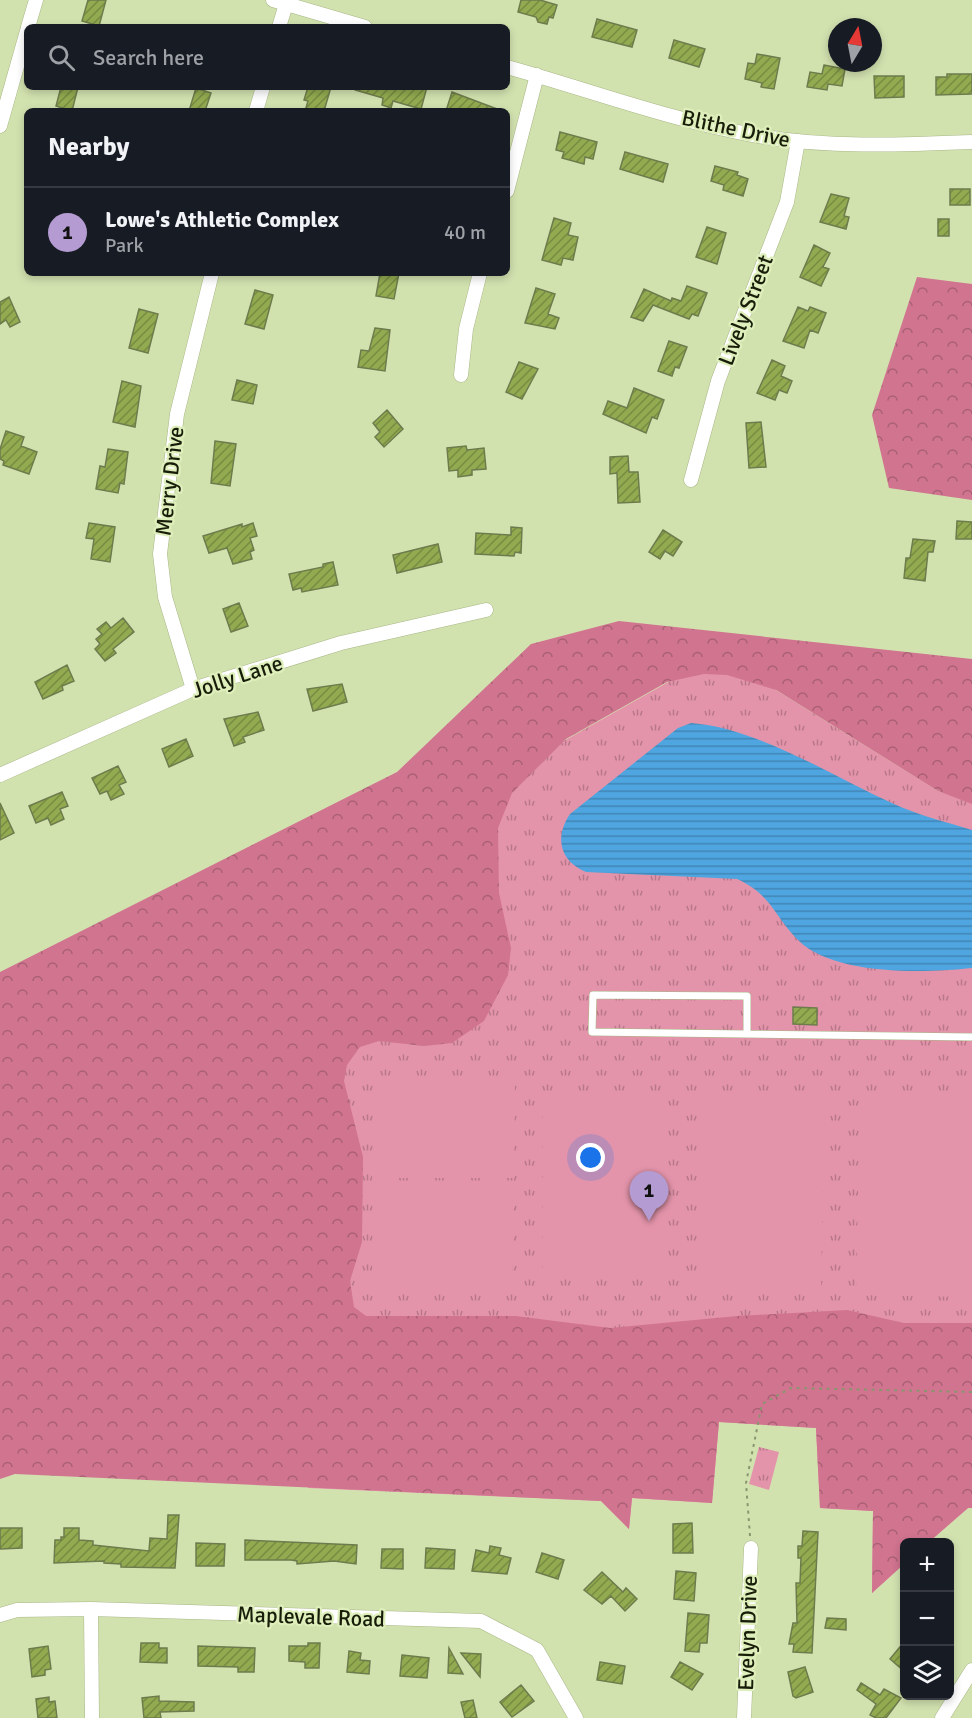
<!DOCTYPE html>
<html lang="en">
<head>
<meta charset="utf-8">
<style>
  :root { --surface:#171b24; --page:#242831; --text:#f1f3f6; --muted:#9ea1a6; --line:#363941; --accent:#b49cd2 }
  body { margin:0; font-family:Signika,sans-serif; background:var(--page); color:var(--text) }
  .controls { position:absolute; right:18px; bottom:18px; display:grid; overflow:hidden; border-radius:9px; box-shadow:0 3px 9px #0003 }
  .controls button { width:54px; height:54px; display:grid; place-items:center; padding:0; border:0; border-bottom:2px solid var(--line); background:var(--surface); color:var(--text); font:30px sans-serif }
  .compass { position:absolute; left:828px; top:18px; width:54px; height:54px; border-radius:50%; background:var(--surface); box-shadow:0 3px 9px #0003; rotate:10deg }
  .you { position:absolute; left:591px; top:1158px; width:21px; height:21px; margin:-15px; border:4px solid #fff; border-radius:50%; background:#1a73e8; box-shadow:0 0 0 9px #1a73e833 }
  .badge { display:grid; place-items:center; width:39px; height:39px; border-radius:50%; background:var(--accent); color:#111; font-size:20px; font-weight:700 }
  .pin { position:absolute; translate:-50% -50px; filter:drop-shadow(0 2px 3px #0008) }
  .pin::after { content:''; position:absolute; top:32px; width:21px; height:18px; background:inherit; clip-path:polygon(0 0,100% 0,50% 100%) }
  .list { margin:0; padding:0; list-style:none }
  h2 { display:flex; justify-content:space-between; align-items:center; height:78px; margin:0; padding:0 24px; font-size:26px }
  h2 small { font-size:20px; font-weight:400; color:var(--muted) }
  .list li { display:grid; grid-template-columns:39px 1fr auto; gap:18px; align-items:center; box-sizing:border-box; height:90px; padding:0 24px; border-top:2px solid var(--line) }
  .list b { display:block; font-size:22px; white-space:nowrap }
  .list p { margin:0; font-size:20px; white-space:nowrap; color:var(--muted) }
  .list em { font-size:20px; font-style:normal; color:var(--muted) }
  .icon { flex:none; width:33px; height:33px; fill:none; stroke:currentColor; stroke-width:2; stroke-linecap:round; stroke-linejoin:round }
  .map { position:relative; flex:none; width:972px; height:1718px; overflow:hidden }
  .search { position:absolute; background:var(--surface); box-shadow:0 3px 9px #0003; left:24px; top:24px; width:486px; height:66px; display:flex; align-items:center; gap:15px; box-sizing:border-box; padding:0 21px; border-radius:9px; color:var(--muted); font-size:22px }
  .panel { position:absolute; background:var(--surface); box-shadow:0 3px 9px #0003; left:24px; top:108px; width:486px; height:168px; border-radius:9px }
  .map>svg:first-child { display:block }
  .grass { fill:url(#grass-tufts) }
  .forest { fill:url(#forest-crowns) }
  .pitch { fill:#e494aa }
  .water { fill:url(#water-rules) }
  .building { fill:url(#building-hatch); stroke:#6e7c4d; stroke-width:1.5 }
  .lines { fill:none; stroke-linecap:round; stroke-linejoin:round }
  .service-casing { stroke:#a8b786; stroke-width:8 }
  .minor-casing { stroke:#a8b786; stroke-width:15 }
  .path { stroke:#89956f; stroke-width:2; stroke-dasharray:3 4.5; stroke-linecap:butt }
  .service { stroke:#fff; stroke-width:7 }
  .minor { stroke:#fff; stroke-width:14 }
  .labels { text-anchor:middle; stroke-width:4.5; stroke-linejoin:round; paint-order:stroke }
  .street-label { font-size:22px; fill:#181d0a; stroke:#dfefbc }
</style>
</head>
<body>
<div class="map">
<svg width="972" height="1718" viewBox="0 0 972 1718">
  <defs>
    <pattern id="grass-tufts" width="24" height="20" patternUnits="userSpaceOnUse" patternTransform="scale(1.5)"><rect width="24" height="20" fill="#e494aa"/><path d="M3 7l-1-3M5 7V3M7 7l1-3M15 17l-1-3M17 17v-4M19 17l1-3" fill="none" stroke="#b87889"/></pattern>
    <pattern id="forest-crowns" width="20" height="18" patternUnits="userSpaceOnUse" patternTransform="scale(1.5)"><rect width="20" height="18" fill="#d17490"/><path d="M2 6a3 3 0 1 1 6 0M12 15a3 3 0 1 1 6 0" fill="none" stroke="#a95f74"/></pattern>
    <pattern id="water-rules" width="6" height="5" patternUnits="userSpaceOnUse" patternTransform="scale(1.5)"><rect width="6" height="5" fill="#4fa5e0"/><path d="M0 2.5h6" fill="none" stroke="#4186b4"/></pattern>
    <pattern id="building-hatch" width="6" height="6" patternUnits="userSpaceOnUse" patternTransform="scale(1.5)"><rect width="6" height="6" fill="#93ab50"/><path d="M-1 1l2-2M0 6l6-6M5 7l2-2" fill="none" stroke="#778b41"/></pattern>
  </defs>
  <rect width="100%" height="100%" fill="#d2e2af"/>
  <path class="grass" d="M718 654 938 791 972 801V1508H968L929 1542H904V1564L872 1593 873 1511 820 1508 816 1428 719 1422 712 1503 632 1498 629 1529 601 1501 308 1488 339 1018 475 791Z
    M759 1447 779 1452 769 1490 749 1484Z"/>
  <path class="forest" d="M917 277 972 284V500L889 488 872 415Z
    M619 621 972 659V804L938 791 776 690 727 675 704 674 667 682 566 739 512 793 498 828 499 893 511 948 508 975 484 1021 452 1043 424 1046 379 1041 360 1047 347 1065 344 1081 363 1157 362 1242 350 1281 354 1307 366 1316H516L610 1328 737 1316 847 1310 904 1323H972V1508H968L929 1542H904V1564L872 1593 873 1511 820 1508 816 1428 719 1422 712 1503 632 1498 629 1529 601 1501 15 1474 0 1479V972L397 772 531 644Z"/>
  <path class="pitch" d="M374 1078 515 1080 514 1178H372Z
    M703 1091 824 1093 821 1293 700 1291Z
    M860 1094 972 1096V1297L856 1295Z
    M543 1096 665 1097 663 1276 543 1274Z
    M373 1187 514 1188 512 1289 372 1288Z"/>
  <path class="water" d="M691 723C758 728 832 776 894 804 918 815 946 822 972 830V968C924 973 834 976 798 940 774 916 771 894 737 879L586 872C560 861 554 838 570 814L678 728Z"/>
  <path class="building" d="M88 0H106L99 26 82 21Z
    M521 0H540L557 5 553 18 549 17 547 24 538 22 536 17 518 12Z
    M597 19 637 30 632 47 592 37Z
    M674 40 705 49 699 67 669 58Z
    M757 54 780 58 774 89 761 87 762 83 745 79 748 63 755 64Z
    M824 65 845 69 842 86 828 84 827 90 807 87 810 72 822 74Z
    M947 74H972V94L936 95V77H947Z
    M874 76H904V97L875 98Z
    M61 87H78L72 111 56 106Z
    M308 87H331L324 111H305L308 101 304 100Z
    M355 87H427L421 109 393 101 391 108 382 105 383 98 355 90Z
    M196 88 211 93 205 111H189Z
    M452 92 497 109 496 111H446Z
    M560 132 597 142 593 159 585 157 584 164 562 158 564 152 556 150Z
    M625 152 668 164 663 182 620 169Z
    M715 166 738 172 737 175 748 179 743 196 723 190 724 185 711 181Z
    M950 189H970V205H950Z
    M831 194 849 198 844 216 849 217 846 229 820 222Z
    M554 218 571 223 568 235 578 237 573 260 563 258 561 265 542 260Z
    M938 219H949V236H938Z
    M707 227 726 233 717 264 696 257Z
    M814 245 830 253 823 267 829 269 821 286 800 277Z
    M380 273H399L394 299 376 296Z
    M687 286 707 293 698 316 692 314 689 319 653 305 643 321 631 317 644 289 671 301 672 298 681 301Z
    M536 288 555 294 548 314 559 318 555 329 525 323Z
    M255 290 273 295 264 329 245 324Z
    M9 297 20 322 10 327 6 320 0 324V302Z
    M798 307 808 311 810 307 826 313 818 333 810 330 804 348 783 341Z
    M139 309 158 314 148 353 129 348Z
    M375 328 390 330 385 371 358 367 361 350 369 351Z
    M669 341 687 347 679 368 675 367 672 376 658 371Z
    M772 360 785 366 781 376 792 381 787 393 779 390 775 400 757 393Z
    M519 362 538 369 522 399 506 392Z
    M237 380 257 385 253 404 232 400Z
    M122 381 141 386 135 427 113 422Z
    M634 388 664 400 657 419 652 417 646 433 603 414 608 401 627 408Z
    M387 410 403 429 384 447 375 437 380 432 373 423Z
    M761 422 766 467 749 468 746 423Z
    M6 431 24 437 21 446 37 452 29 474 3 465 4 461 0 459V449Z
    M215 441 236 444 230 486 211 483Z
    M466 446 467 450 484 448 486 469 472 470V475L458 477V470L449 471 447 448Z
    M108 449 128 452 124 484 120 483 118 493 96 489 100 466 105 467Z
    M628 456 629 472H638L640 502 618 503 617 473 610 474V457Z
    M957 521 972 522V539H956Z
    M89 523 115 527 110 562 91 559 94 539 86 538Z
    M253 523 257 536 250 538 254 550 250 552 252 559 233 564 227 548 209 553 203 536 242 524V527Z
    M511 527 522 528 521 553 515 552 514 556 475 554 476 533 511 535Z
    M663 530 682 542 673 556 665 551 660 559 649 552Z
    M913 539 935 541 933 552H928L925 581 904 578 906 558H910Z
    M438 544 442 562 397 573 393 555Z
    M333 562 338 585 302 592 301 588 293 590 289 574 323 567V564Z
    M239 603 248 626 231 632 223 609Z
    M123 618 134 632 113 649 116 653 105 661 95 649 100 644 96 639 102 634 97 629 106 622 111 628Z
    M67 665 74 681 62 686 63 690 43 699 35 682Z
    M342 684 347 702 313 711 307 689Z
    M258 712 264 730 243 737 245 742 234 746 224 719Z
    M186 739 193 756 169 767 162 749Z
    M118 766 126 782 119 785 124 794 111 800 107 791 100 794 92 778Z
    M62 792 68 806 60 809 64 819 51 825 48 818 36 823 29 806Z
    M0 803 14 833 0 840Z
    M793 1007 817 1008V1025L793 1024Z
    M168 1515H179L175 1568 121 1567V1564L104 1563V1561L54 1563 55 1540H61V1537H64V1528H79V1540L93 1541V1545L149 1551 150 1538 167 1539Z
    M692 1523 693 1553H673V1524Z
    M0 1528H22V1548L0 1549Z
    M803 1531 818 1532 812 1653 793 1652 794 1644H789L793 1623H797L796 1583H800L801 1558H798V1546H802Z
    M245 1540 357 1545 356 1564 334 1561 297 1564V1561L291 1560H245Z
    M196 1543 225 1544 224 1566H196Z
    M490 1546 501 1548 499 1555 511 1558 507 1574 472 1571 476 1550 489 1553Z
    M426 1548 455 1550 454 1569 425 1568Z
    M382 1549H403V1569L381 1568Z
    M542 1553 564 1560 558 1579 536 1572Z
    M676 1571 696 1573 694 1601 674 1599Z
    M602 1572 623 1592 626 1588 637 1599 625 1611 611 1596 602 1604 584 1590Z
    M688 1613 709 1615 707 1643H700L699 1652 685 1651Z
    M827 1618 846 1619V1630L825 1628Z
    M904 1642V1671L890 1659Z
    M141 1643H159V1648H167V1663L140 1662Z
    M308 1643H320L319 1668H305V1662L289 1661V1646H308Z
    M48 1646 51 1669 45 1670V1675L32 1677 29 1649Z
    M198 1646 255 1648 254 1672H238V1667L198 1666Z
    M449 1648 463 1674 448 1673Z
    M349 1651 361 1653 360 1660 370 1661 369 1674 347 1672Z
    M461 1653 481 1654 480 1677Z
    M402 1655 429 1658 427 1678 400 1676Z
    M600 1662 625 1666 622 1684 597 1680Z
    M680 1662 703 1674 692 1690 671 1677Z
    M805 1667 813 1692 796 1698 793 1696 788 1672Z
    M861 1683 880 1695 884 1689 901 1698 886 1718H876L870 1715 876 1704 857 1690Z
    M521 1685 534 1701 512 1717 500 1702Z
    M159 1696V1701L194 1702V1711L160 1712 161 1718H144L142 1698Z
    M49 1697V1702L55 1701 57 1718H38L36 1699Z
    M473 1700 477 1718H465L461 1702Z"/>
  <g class="lines">
    <defs>
      <path id="service" d="M747 1034V996L593 995 592 1032 972 1037"/>
      <path id="minor" d="M273 0 365 27
        M28 27 36 0
        M279 27 286 4
        M507 67C589 90 670 120 753 135 825 148 899 145 972 142
        M256 111 263 87
        M0 126 27 31
        M507 191 537 75
        M461 375 466 329 480 273
        M691 480 718 381 787 202 798 141
        M193 689 165 597 160 554 177 414 212 273
        M0 775 193 689 341 643 486 610
        M91 1609 92 1718
        M0 1615 17 1610 91 1609 481 1621 537 1650 576 1718
        M744 1718 751 1548
        M942 1718 972 1670"/>
    </defs>
    <use href="#service" class="service-casing"/>
    <use href="#minor" class="minor-casing"/>
    <path class="path" d="M750 1536 746 1483 762 1404 791 1388 972 1392"/>
    <use href="#service" class="service"/>
    <use href="#minor" class="minor"/>
  </g>
  <g class="labels">
    <g class="street-label">
      <text transform="translate(736 128) rotate(12)" y="8">Blithe Drive</text>
      <text transform="translate(745 310) rotate(-69)" y="8">Lively Street</text>
      <text transform="translate(169 481) rotate(-83)" y="8">Merry Drive</text>
      <text transform="translate(237 676) rotate(-18)" y="8">Jolly Lane</text>
      <text transform="translate(311 1616) rotate(2)" y="8">Maplevale Road</text>
      <text transform="translate(747 1633) rotate(-88)" y="8">Evelyn Drive</text>
    </g>
  </g>
</svg>
<div class="controls">
<button>+</button>
<button>−</button>
<button><svg class="icon" aria-label="layers" viewBox="0 0 24 24"><path d="M12 4l9 5-9 5-9-5zM3 14l9 5 9-5"/></svg></button>
</div>
<svg class="compass" viewBox="-18 -18 36 36"><path d="M0-13l5 13h-10z" fill="#e53935"/><path d="M0 13l5-13h-10z" fill="#9ea1a6"/></svg>
<div class="you"></div>
<div class="pin badge" style="left:649px;top:1221px">1</div>
<div class="search"><svg class="icon" aria-label="search" viewBox="0 0 24 24"><circle cx="10" cy="10" r="6"/><path d="M15 15l6 6"/></svg>Search here</div>
<section class="panel">
<h2>Nearby<small></small></h2>
<ul class="list">
<li><span class="badge">1</span><div><b>Lowe's Athletic Complex</b><p>Park</p></div><em>40 m</em></li>
</ul>
</section>
</div>
</body>
</html>
